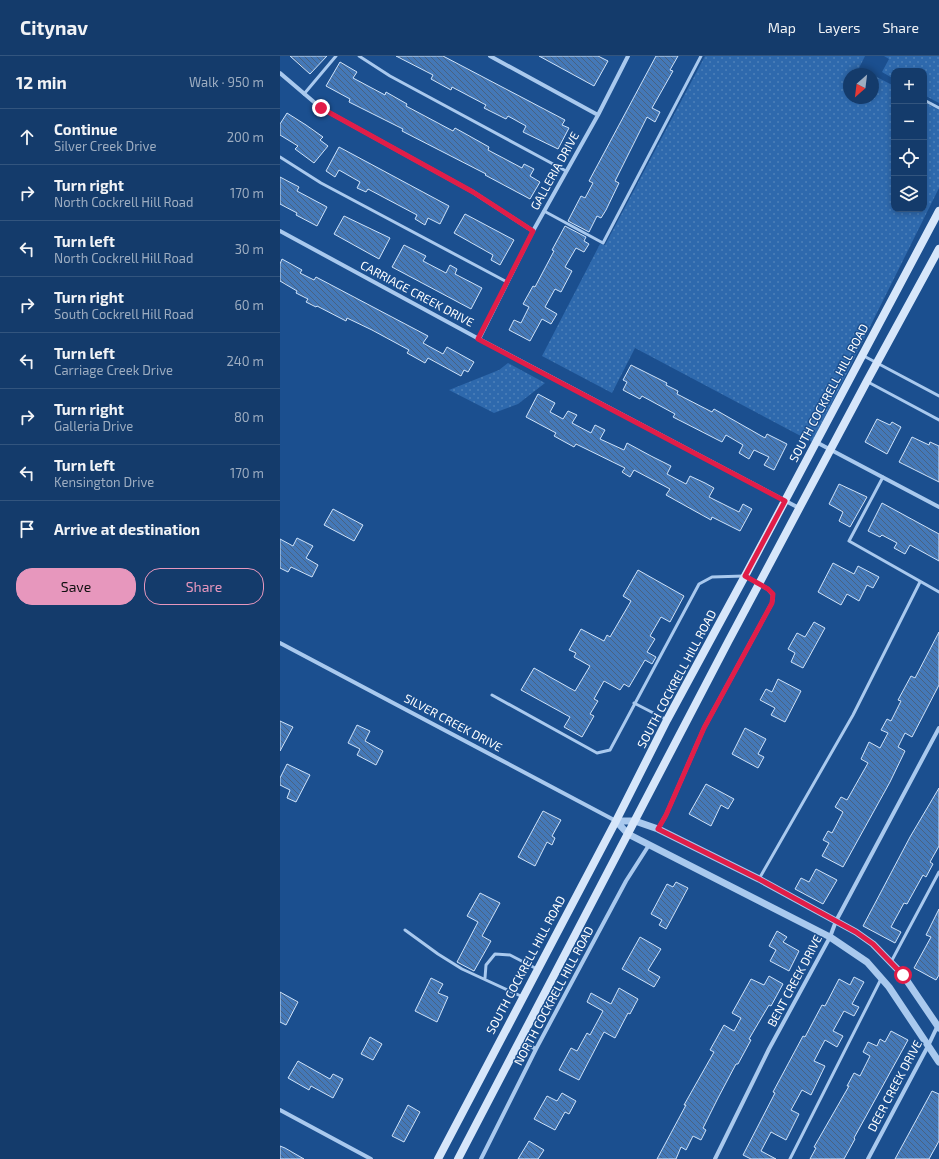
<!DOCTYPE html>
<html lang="en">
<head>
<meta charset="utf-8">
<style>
  :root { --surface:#143b6b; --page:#1d4271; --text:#f1f3f6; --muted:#9dadc1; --line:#33557e; --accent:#e797bd }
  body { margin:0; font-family:"Exo 2",sans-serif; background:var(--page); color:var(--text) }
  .controls { position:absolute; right:12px; top:12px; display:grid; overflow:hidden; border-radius:8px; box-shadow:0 2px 6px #0003 }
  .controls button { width:36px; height:36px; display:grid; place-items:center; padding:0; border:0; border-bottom:1px solid var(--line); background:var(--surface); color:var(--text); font:20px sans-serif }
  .compass { position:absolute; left:563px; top:12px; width:36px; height:36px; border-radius:50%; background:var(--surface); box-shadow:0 2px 6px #0003; rotate:208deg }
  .stop { position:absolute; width:12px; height:12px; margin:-9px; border:3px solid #e11d48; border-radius:50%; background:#fff }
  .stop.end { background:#e11d48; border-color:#fff; box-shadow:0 1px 4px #0008 }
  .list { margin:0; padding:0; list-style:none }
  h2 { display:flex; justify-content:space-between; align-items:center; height:52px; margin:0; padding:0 16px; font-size:17px }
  h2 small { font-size:13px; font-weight:400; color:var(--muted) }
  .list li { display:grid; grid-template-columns:26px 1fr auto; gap:12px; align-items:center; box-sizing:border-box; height:56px; padding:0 16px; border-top:1px solid var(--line) }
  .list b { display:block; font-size:15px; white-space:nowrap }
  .list p { margin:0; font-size:13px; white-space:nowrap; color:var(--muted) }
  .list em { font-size:13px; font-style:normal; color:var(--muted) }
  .actions { display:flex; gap:8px; padding:12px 16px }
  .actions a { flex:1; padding:9px 0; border:1px solid var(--accent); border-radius:16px; text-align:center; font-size:14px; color:var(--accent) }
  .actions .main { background:var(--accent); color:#111 }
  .icon { flex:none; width:22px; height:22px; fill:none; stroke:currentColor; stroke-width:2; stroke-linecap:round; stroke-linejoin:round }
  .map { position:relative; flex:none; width:659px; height:1103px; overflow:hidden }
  header { display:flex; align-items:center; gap:24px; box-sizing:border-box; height:56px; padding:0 20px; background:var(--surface); border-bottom:1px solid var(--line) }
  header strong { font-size:19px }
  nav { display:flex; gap:22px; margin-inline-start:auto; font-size:14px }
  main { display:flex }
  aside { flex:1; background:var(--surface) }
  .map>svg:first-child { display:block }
  .grass { fill:url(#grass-dots) }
  .building { fill:url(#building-back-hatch); stroke:#cfe3fa }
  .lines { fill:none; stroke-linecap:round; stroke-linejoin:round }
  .service { stroke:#a9c9ee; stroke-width:3 }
  .minor { stroke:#a9c9ee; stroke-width:4 }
  .tertiary { stroke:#a9c9ee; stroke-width:7 }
  .secondary { stroke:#d6e6fa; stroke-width:8 }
  .route { stroke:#e11d48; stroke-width:5 }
  .labels { text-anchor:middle; stroke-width:3; stroke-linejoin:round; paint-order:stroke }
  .street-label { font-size:12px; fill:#fff; stroke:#1b4f8f }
</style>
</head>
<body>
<header>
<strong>Citynav</strong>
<nav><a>Map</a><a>Layers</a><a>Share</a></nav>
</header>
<main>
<aside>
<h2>12 min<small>Walk · 950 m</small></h2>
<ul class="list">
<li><svg class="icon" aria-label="ahead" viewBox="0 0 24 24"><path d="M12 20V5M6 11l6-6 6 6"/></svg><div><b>Continue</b><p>Silver Creek Drive</p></div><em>200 m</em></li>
<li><svg class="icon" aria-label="right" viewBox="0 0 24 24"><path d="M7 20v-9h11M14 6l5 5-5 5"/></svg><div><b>Turn right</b><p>North Cockrell Hill Road</p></div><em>170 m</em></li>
<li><svg class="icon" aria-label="left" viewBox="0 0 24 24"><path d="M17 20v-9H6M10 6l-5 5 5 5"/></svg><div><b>Turn left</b><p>North Cockrell Hill Road</p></div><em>30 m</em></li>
<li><svg class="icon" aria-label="right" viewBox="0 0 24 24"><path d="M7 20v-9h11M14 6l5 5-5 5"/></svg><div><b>Turn right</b><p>South Cockrell Hill Road</p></div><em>60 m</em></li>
<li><svg class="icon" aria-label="left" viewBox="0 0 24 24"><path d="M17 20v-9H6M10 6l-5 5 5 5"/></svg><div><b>Turn left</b><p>Carriage Creek Drive</p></div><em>240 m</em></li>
<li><svg class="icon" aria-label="right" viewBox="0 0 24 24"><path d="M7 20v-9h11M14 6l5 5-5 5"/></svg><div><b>Turn right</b><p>Galleria Drive</p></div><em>80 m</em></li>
<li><svg class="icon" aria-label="left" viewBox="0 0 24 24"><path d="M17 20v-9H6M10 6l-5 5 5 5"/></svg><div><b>Turn left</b><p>Kensington Drive</p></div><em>170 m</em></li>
<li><svg class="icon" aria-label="arrive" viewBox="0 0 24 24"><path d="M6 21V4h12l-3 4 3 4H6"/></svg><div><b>Arrive at destination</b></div></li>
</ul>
<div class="actions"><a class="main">Save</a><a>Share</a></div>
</aside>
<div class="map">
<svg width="659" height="1103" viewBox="0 0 659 1103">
  <defs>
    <pattern id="grass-dots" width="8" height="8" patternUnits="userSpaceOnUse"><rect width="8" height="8" fill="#2e69ad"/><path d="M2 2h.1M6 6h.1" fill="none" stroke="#4d80b9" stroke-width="1.8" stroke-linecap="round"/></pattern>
    <pattern id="building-back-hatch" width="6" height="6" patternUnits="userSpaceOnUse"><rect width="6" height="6" fill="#4478b7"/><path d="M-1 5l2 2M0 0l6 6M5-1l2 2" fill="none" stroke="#486282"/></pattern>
  </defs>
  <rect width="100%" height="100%" fill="#1b4f8f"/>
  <path class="grass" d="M425 0H585L579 12 591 18H569V42H593V19L614 30V153H644V46L659 54V132L564 323 532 386 355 292 332 337 262 300 320 188 325 189Z
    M604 0H659V47L644 39V15H614V23L602 16 609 3Z
    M228 307 265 327 238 348 214 357 169 334 219 314Z"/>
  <path class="building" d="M10 0H47L30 18Z
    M116 0H163L285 64 282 69 289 72 278 93 243 76 246 70 228 60 226 63 204 52 206 49 172 31 171 34 151 23 153 19Z
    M259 0H318L328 5 314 30Z
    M376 0H398L390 14 393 15 372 52 380 56 375 66 367 61 335 125 339 127 326 154 321 162 317 160 309 176 288 165 301 140 305 142 313 127 309 125Z
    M60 6 77 16 73 22 105 39 106 36 127 48 126 50 173 75 175 72 184 77 209 91 208 94 242 112 244 108 254 113 250 120 260 126 250 143 205 119 206 118 122 75 123 73 69 46 70 43 46 30Z
    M7 57 26 69 43 81 40 84 48 90 34 107 15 93 18 90 0 79V68Z
    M59 91 169 150 160 168 148 162 145 169 135 163 137 159 88 133 86 136 77 132 80 126 59 114 55 121 46 115Z
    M0 121 19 131 17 135 47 151 37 170 16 159 17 157 0 148Z
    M185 158 234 184 220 209 211 204 213 199 174 177Z
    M64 160 110 182 99 203 54 178Z
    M285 170 306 181 304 185 309 188 304 196 296 192 285 211 292 215 281 236 275 233 265 251 277 258 271 268 262 263 250 285 229 274 234 264 241 267 249 251 243 248 253 230 255 231 274 195 272 194Z
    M124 189 146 200 143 205 166 217 170 209 177 213 175 218 202 232 191 253 112 211Z
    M2 203 22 214 20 217 34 224 36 221 148 280 143 287 163 298 167 291 194 306 188 316 184 314 181 320 148 302 145 307 127 297 129 294 92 274 67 262 66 265 37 250 36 251 26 246 28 243 16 237 17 235 0 225V208Z
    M351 309 387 327 386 329 398 335 397 338 432 356 434 353 485 382 487 378 507 388 494 414 484 409 489 401 474 394 469 403 459 397 463 389 446 379 442 386 393 361 395 358 362 340 360 343 343 334 347 326 343 324Z
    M258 338 275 347 270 356 283 363 288 355 297 359 292 367 311 377 315 369 325 374 320 383 344 394 347 387 371 400 391 410 387 418 406 428 410 420 425 427 434 432 429 441 459 456 463 448 472 453 460 475 432 461 431 464 386 439 390 433 354 414 350 421 342 416 345 412 296 388 294 391 274 380 276 377 246 361Z
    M597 363 610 369 612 366 621 371 607 398 585 386Z
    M632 381 649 389 650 386 659 390V426L619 406Z
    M559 428 587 441 570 471 559 465 563 456 549 448Z
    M602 447 659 478V505L630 489 625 498 614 492 617 487 602 479 600 481 588 475Z
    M53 453 83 469 74 485 44 469Z
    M17 482 33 490 26 502 38 509 32 521 11 511 8 516 0 512V483L13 490Z
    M553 507 574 518 578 510 599 521 593 532 587 529 579 545 567 538 561 549 538 536Z
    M358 514 404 540 390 566 381 561 370 580 375 583 367 596 376 601 372 608 365 604 349 631 344 628 340 634 324 625 314 643 318 645 310 658 314 660 302 681 284 671 290 661 241 634 254 612 295 635 310 610 294 601 296 597 289 594 301 573 324 585 327 579 330 581 351 545 343 540Z
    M534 566 545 572 523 612 511 606 515 597 508 593 517 577 525 581Z
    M659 576V629L632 681 625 677 618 691 625 695 610 726 563 811 542 800 549 787 543 784 548 775 552 777 563 756 555 751 561 741 567 744 588 707 581 703 589 686 600 692 608 677 601 674 607 663 611 665 621 645 618 644 631 620 635 622Z
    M498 623 521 635 505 666 491 659 495 652 480 644 486 633 492 636Z
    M0 665 13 671 0 695Z
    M77 669 90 675 85 685 103 695 96 709 77 699 80 693 68 687Z
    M465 672 486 683 478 698 484 701 478 712 452 698Z
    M7 708 30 719 16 746 7 742 10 734 0 729V722Z
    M426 728 454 743 448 753 441 749 431 770 409 758Z
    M659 732V790L650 806 653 808 646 821 643 819 627 848 624 847 611 871 621 876 615 887 583 870 630 781Z
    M263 755 281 764 272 780 275 782 272 789 267 786 255 810 238 801Z
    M536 813 557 824 543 848 515 833 521 822 529 826Z
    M396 826 408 832 386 873 379 869 382 864 371 858 387 828 393 831Z
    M200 837 220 847 202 880 211 885 194 915 177 906 198 866 187 860Z
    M659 853V919L656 924 634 912 651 881 646 879Z
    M497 875 507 881 503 886 519 895 509 915 490 905 496 894 489 890Z
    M360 881 381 893 368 914 380 921 374 931 342 913Z
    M489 920 503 928 491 950 489 949 469 983 471 984 458 1008H456L438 1042 423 1072 426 1074 421 1084 413 1080 406 1094 401 1091 396 1103H377L406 1049H404L434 996 430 994 444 969 454 975 461 962 452 957 471 923 484 929Z
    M574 921 584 926 572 948 579 951 574 960 564 955 553 975 563 980 557 991 545 984 534 1005 545 1010 531 1039 522 1034 511 1054 519 1058 506 1084 491 1076 481 1095 496 1103H471L463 1099 495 1037 493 1036 523 980 525 981 542 949 545 950 559 923 570 929Z
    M151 922 163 928 158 937 168 941 157 966 135 955Z
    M339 932 358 943 350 958 348 957 335 982 324 976 299 1024 279 1014 291 992 297 995 307 977 310 979 323 955 307 946 311 937 331 948Z
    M0 936 18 946 6 969 0 966Z
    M611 975 628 984 574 1082 575 1083 564 1103H530L536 1092 534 1091 569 1030H567L574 1017 580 1020 590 1000 583 996 588 986 597 990 600 983 605 986Z
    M90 981 102 988 93 1004 81 998Z
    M18 1005 50 1023 53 1018 63 1023 53 1042 31 1030 29 1034 8 1022Z
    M652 1035 659 1038V1085L649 1103H615Z
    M282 1037 296 1045 289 1058 285 1056 275 1074 254 1063 267 1040 277 1045Z
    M128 1049 140 1056 124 1086 112 1080Z
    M249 1085 264 1094 258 1103H238Z
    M0 1090 5 1092 24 1103H0Z"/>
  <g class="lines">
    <path class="service" d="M79 0 110 20 286 115
      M24 38 56 0
      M644 44 659 52
      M0 101 41 127 227 226
      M264 155 323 187 421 0
      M582 299 659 340
      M588 326 659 364
      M603 421 569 485 659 536
      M212 639 317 697 330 694 419 528 432 521 464 520
      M354 647 387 664
      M479 823 573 659 640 526
      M125 874 158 898 182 913 243 941
      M611 906 659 816
      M205 922 206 909 215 898 230 899 257 913
      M510 1103 601 923"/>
    <path class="minor" d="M210 0 318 59
      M0 17 41 52 193 136 253 175
      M0 175 199 283 519 452
      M199 283 253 175 318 59 348 0
      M536 386 659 451
      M0 587 336 765
      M378 773 386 759 424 672 492 547 493 539 488 533 465 520
      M240 985 256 993
      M0 1054 91 1103
      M201 1103 256 993 346 825 369 789
      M435 1103 489 993 550 881 556 865 659 672
      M588 1103 648 990 658 969"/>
    <path class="tertiary" d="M336 765 348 778 550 881 587 906 609 931 659 1006
      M336 765H355L378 773 479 823 576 876 593 888 623 919 659 972"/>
    <path class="secondary" d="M158 1103 336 765 387 664 465 520 659 155
      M178 1103 448 586 587 325 659 193"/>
  </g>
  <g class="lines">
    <path class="route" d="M41 52 193 136 253 175 198 283 505 445 465 520 488 533 493 538 492 547 424 672 386 759 378 773 479 823 576 876 593 888 623 919"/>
  </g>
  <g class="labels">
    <g class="street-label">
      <text transform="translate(275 115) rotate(-61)" y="4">GALLERIA DRIVE</text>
      <text transform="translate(137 238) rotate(28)" y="4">CARRIAGE CREEK DRIVE</text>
      <text transform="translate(549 337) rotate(-62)" y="4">SOUTH COCKRELL HILL ROAD</text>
      <text transform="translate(397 623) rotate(-62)" y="4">SOUTH COCKRELL HILL ROAD</text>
      <text transform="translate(173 667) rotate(28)" y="4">SILVER CREEK DRIVE</text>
      <text transform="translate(246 909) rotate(-62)" y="4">SOUTH COCKRELL HILL ROAD</text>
      <text transform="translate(515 925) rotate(-62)" y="4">BENT CREEK DRIVE</text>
      <text transform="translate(274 940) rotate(-62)" y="4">NORTH COCKRELL HILL ROAD</text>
      <text transform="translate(615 1030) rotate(-62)" y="4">DEER CREEK DRIVE</text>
    </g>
  </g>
</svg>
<div class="controls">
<button>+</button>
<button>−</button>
<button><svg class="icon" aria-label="locate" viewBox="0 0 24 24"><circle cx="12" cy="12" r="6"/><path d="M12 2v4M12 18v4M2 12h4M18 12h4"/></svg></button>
<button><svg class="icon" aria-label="layers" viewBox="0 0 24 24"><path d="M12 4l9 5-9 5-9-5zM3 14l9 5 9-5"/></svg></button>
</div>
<svg class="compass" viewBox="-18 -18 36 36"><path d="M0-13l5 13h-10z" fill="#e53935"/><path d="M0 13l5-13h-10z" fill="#9dadc1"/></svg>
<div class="stop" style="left:623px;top:919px"></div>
<div class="stop end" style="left:41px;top:52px"></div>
</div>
</main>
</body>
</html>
